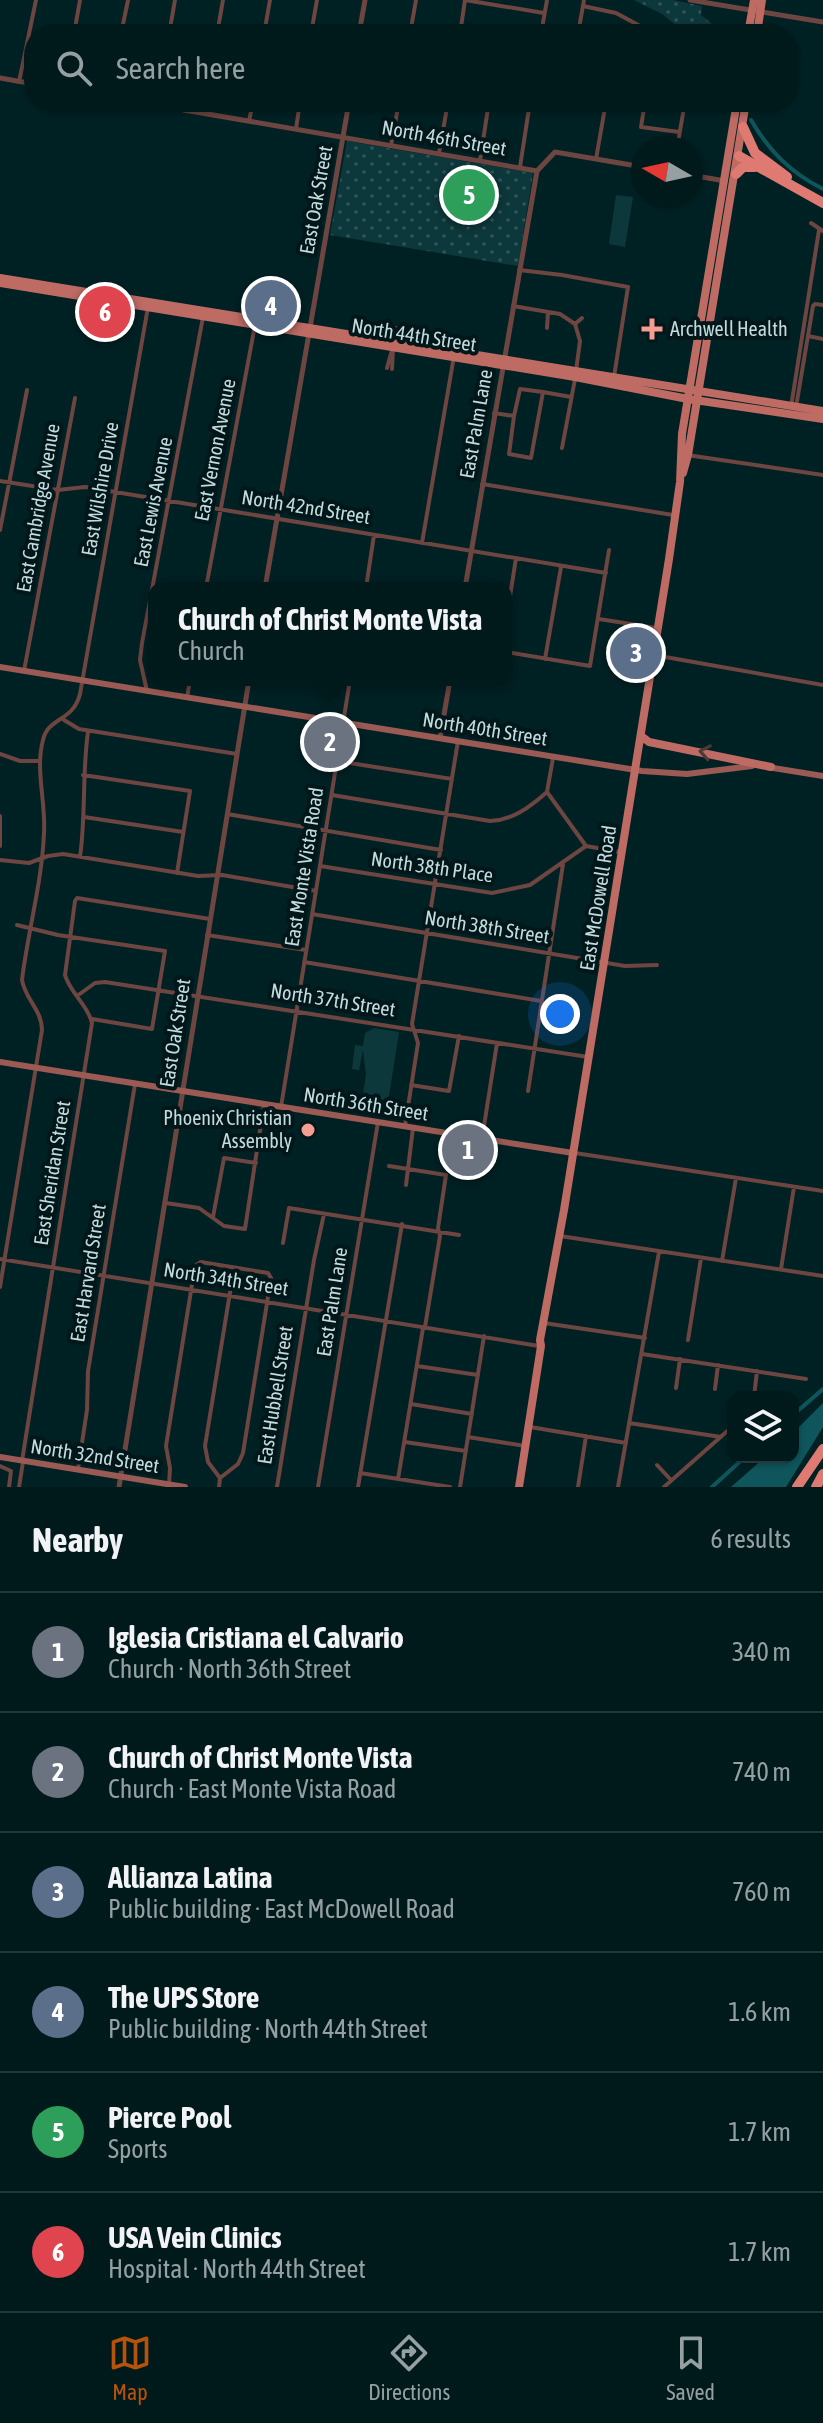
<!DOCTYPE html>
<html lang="en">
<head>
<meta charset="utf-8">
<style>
  :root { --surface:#00191b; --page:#0a2224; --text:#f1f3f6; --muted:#95a0a3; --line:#22383a; --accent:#b45309 }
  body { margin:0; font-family:"Asap Condensed",sans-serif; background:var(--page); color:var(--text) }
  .controls { position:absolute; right:24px; bottom:24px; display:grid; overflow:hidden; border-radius:16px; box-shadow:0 2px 6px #0004 }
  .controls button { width:72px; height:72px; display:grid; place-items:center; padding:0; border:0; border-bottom:2px solid var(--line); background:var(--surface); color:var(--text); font:40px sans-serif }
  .compass { position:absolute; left:631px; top:136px; width:72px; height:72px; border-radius:50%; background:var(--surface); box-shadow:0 2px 6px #0004; rotate:279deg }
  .you { position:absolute; left:560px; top:1014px; width:28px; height:28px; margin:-20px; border:6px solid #fff; border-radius:50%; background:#1a73e8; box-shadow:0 0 0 12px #1a73e833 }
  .badge { display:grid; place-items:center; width:52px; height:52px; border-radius:50%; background:var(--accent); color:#fff; font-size:26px; font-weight:700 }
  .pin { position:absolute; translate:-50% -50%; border:4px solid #fff; box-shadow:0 2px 8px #0006 }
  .popup { position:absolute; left:148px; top:582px; width:364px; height:104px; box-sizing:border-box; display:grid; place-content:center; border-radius:16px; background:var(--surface); filter:drop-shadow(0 2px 6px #0005); font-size:26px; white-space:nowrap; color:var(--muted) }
  .popup b { font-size:30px; color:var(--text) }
  .popup::after { content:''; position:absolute; left:50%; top:100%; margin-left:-16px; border:16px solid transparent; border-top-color:var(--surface) }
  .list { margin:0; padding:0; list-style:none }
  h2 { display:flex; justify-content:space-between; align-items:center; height:104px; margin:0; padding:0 32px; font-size:34px }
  h2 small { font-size:26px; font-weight:400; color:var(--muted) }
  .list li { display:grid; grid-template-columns:52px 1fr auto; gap:24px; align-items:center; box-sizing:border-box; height:120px; padding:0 32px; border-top:2px solid var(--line) }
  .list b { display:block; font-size:30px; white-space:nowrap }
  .list p { margin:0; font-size:26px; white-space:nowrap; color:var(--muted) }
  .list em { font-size:26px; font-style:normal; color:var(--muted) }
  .icon { flex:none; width:44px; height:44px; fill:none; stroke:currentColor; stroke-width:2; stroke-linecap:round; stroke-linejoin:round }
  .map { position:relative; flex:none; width:823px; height:1487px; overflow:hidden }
  .search { position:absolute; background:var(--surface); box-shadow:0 2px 6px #0004; left:24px; right:24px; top:24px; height:88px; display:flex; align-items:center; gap:20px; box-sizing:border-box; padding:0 28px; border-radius:32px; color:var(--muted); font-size:30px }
  .sheet { height:824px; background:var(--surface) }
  nav { display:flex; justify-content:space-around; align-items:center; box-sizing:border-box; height:112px; border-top:2px solid var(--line); background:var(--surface); font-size:22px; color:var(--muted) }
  nav a { display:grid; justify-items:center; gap:4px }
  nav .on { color:var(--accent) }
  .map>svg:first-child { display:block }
  .green { fill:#0d383b }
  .park { fill:url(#park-dots) }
  .water { fill:#0f565c }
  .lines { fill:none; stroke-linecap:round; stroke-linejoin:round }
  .canal { stroke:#0f565c; stroke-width:4 }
  .minor { stroke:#6d4541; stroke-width:4 }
  .tertiary { stroke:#6d4541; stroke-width:5 }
  .secondary { stroke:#9b5b54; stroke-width:6 }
  .primary { stroke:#be6b64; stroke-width:8 }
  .motorway { stroke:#de7a71; stroke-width:10 }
  .oneway { stroke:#4d3937 }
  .poi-dot { fill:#f59c93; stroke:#011719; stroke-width:3 }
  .labels { text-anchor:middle; stroke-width:8; stroke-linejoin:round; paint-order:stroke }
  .street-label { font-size:20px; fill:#c4dbdd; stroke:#011719 }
  .poi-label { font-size:20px; fill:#c4dbdd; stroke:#011719; text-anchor:start }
</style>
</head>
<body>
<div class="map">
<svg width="823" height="1487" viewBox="0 0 823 1487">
  <defs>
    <pattern id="park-dots" width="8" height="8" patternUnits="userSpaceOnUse" patternTransform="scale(2)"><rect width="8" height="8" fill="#0d383b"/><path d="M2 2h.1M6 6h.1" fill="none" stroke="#2f5457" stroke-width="1.8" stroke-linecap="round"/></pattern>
  </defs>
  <rect width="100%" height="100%" fill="#002124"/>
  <path class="green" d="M616 195 633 197 625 247 609 244Z
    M374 1028 399 1032 389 1096 381 1104 362 1100 366 1075 363 1050 359 1070 352 1069 355 1045 363 1046 365 1033Z"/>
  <path class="park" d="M634 0H673L702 6 701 15 717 28 729 30V34H687L662 14Z
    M347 141 533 173 518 266 330 235Z"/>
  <path class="water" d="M823 1403V1427L786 1487H731L765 1457H793V1433Z"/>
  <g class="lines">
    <path class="canal" d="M751 120C769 151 791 173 823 189
      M793 1415 823 1389
      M712 1487 745 1457"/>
    <path class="minor" d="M583 6 616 13 655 34
      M74 34 80 0
      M121 34 128 0
      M169 34 175 0
      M217 34 223 0
      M264 34 270 0
      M311 34 317 0
      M410 34 416 0
      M460 34 465 0 544 13
      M541 34 547 0
      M578 34 584 0
      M19 82 36 0
      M645 102 641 127 679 132
      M203 113 205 102
      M249 121 253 102
      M296 129 300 102
      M391 145 399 102
      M677 148 685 102
      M439 153 448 102
      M596 159 606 102
      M480 160 489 102
      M520 167 530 102
      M811 223 823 231
      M519 270 562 275 628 287 614 377
      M513 306 560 314 575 324
      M547 328 548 312
      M808 336 823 339
      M394 339 396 328
      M387 368 392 350
      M392 369 393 348
      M576 371 580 341 575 324 582 318
      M543 392 571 397
      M791 407 819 230
      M796 407 813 306 815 304 823 305
      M494 413 514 416 509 454 531 458 543 392 520 389 514 416
      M562 448 575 379
      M687 455 823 475
      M0 481 58 490 85 487 606 573
      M482 484 673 515
      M0 530 27 390
      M422 543 454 356
      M206 588 255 325
      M366 588 374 535
      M599 619 656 628
      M506 622 516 558
      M506 652 590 666 609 550
      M654 655 823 685
      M545 659 561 567
      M24 671 75 398
      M147 691 140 660 142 643 203 317
      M187 698 190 680
      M64 720 79 729 237 754
      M0 754 20 761H40
      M553 758 547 792 586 846
      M337 761 452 779
      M83 775 190 791 177 873
      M332 795 490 821C513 820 530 807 547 792
      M227 814 441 850
      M0 816V846
      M84 817 183 832
      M80 857C86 815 82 773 88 732
      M0 860 29 863 48 856 63 854 198 876 222 875 316 891
      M320 866 492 893 530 885 586 846 620 852
      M312 914 625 966 657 965
      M17 925 58 935 165 951 152 1029 92 1019
      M207 935 306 950
      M304 962 541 1001
      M77 996 95 983 105 982 588 1057
      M411 1085 449 1091 459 1036
      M528 1091 563 864
      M281 1107 350 680
      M405 1126 418 1043 412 1024 458 741
      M482 1139 497 1043
      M575 1153 823 1191
      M389 1166 446 1175 438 1228 440 1236 425 1327
      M406 1185 413 1128
      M166 1203 199 1208 224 1226 245 1229 264 1104
      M213 1217 224 1158 256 1163
      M560 1236 823 1276
      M283 1243 289 1208 459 1235
      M0 1259 539 1346
      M722 1261 736 1178
      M781 1269 794 1187
      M0 1287 42 1030C42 1010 25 999 22 980 28 931 42 882 44 833 46 802 35 770 43 740 48 717 73 722 80 694L148 307
      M544 1323 645 1338
      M688 1340 701 1258
      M642 1354 806 1379
      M417 1366 478 1375
      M676 1388 680 1359
      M715 1389 718 1365
      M754 1397 757 1371
      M411 1404 472 1414
      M629 1423 721 1437
      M530 1427 626 1443
      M468 1437 525 1446
      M405 1442 466 1451
      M22 1461 92 1023C88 1005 70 993 65 975L75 901 77 898 210 919
      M657 1465 671 1480
      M0 1466 11 1471 9 1487
      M78 1469 87 1410 88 1371 135 1084
      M360 1473 450 1487
      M398 1479 423 1328
      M169 1485 170 1468 166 1446 195 1266 201 1262 268 1273 271 1278 243 1453 238 1464 220 1478
      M19 1487 23 1462
      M219 1487 220 1478 208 1462 205 1446 234 1268
      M277 1487 314 1260 324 1214
      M318 1487 378 1122
      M358 1487 402 1224
      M460 1487 484 1336
      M578 1487 586 1436
      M618 1487 659 1252
      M664 1487 733 1426"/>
    <path class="tertiary" d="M690 0 823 22
      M359 34 365 0
      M0 78 34 84
      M138 102 537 171
      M691 175 725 181
      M265 588 349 102
      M465 588 537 171 555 152 643 167
      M440 738 450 680
      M119 1487 249 680"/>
    <path class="secondary" d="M0 667 642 771 687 774 752 766
      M767 767 823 776
      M0 1062 573 1153
      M0 1457 185 1487"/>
    <path class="primary" d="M748 34 754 0
      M757 34 762 0
      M0 278 823 411
      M0 283 575 377 688 399 823 419
      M683 473 688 455 746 102
      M641 736 649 742 771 767
      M519 1487 541 1346 540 1340 564 1210 669 559 680 482 682 434 737 102"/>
    <path class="motorway" d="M743 127 755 153 787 177
      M739 156 823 203
      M736 174 743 167H755
      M797 1487 823 1449
      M816 1487 823 1474"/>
  </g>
  <defs><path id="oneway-chevron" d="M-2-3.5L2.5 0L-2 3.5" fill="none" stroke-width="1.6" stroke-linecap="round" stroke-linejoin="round" transform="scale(2)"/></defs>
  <use class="oneway" href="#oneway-chevron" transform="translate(705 752) rotate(-170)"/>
  <g class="poi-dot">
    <path d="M648 317h8v8h8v8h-8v8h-8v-8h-8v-8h8z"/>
    <circle cx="308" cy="1130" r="8"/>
  </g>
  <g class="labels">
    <g class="street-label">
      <text transform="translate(444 138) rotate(10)" y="7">North 46th Street</text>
      <text transform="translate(316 200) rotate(-80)" y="7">East Oak Street</text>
      <text transform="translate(414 335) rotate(9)" y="7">North 44th Street</text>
      <text transform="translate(476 424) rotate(-80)" y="7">East Palm Lane</text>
      <text transform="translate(215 450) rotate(-79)" y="7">East Vernon Avenue</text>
      <text transform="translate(100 489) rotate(-80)" y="7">East Wilshire Drive</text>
      <text transform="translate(153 502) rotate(-79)" y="7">East Lewis Avenue</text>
      <text transform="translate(306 507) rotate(9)" y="7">North 42nd Street</text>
      <text transform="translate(38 508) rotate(-80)" y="7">East Cambridge Avenue</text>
      <text transform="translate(485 729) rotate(9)" y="7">North 40th Street</text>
      <text transform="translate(304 867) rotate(-81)" y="7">East Monte Vista Road</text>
      <text transform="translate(432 867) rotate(8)" y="7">North 38th Place</text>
      <text transform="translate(598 898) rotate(-81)" y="7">East McDowell Road</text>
      <text transform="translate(487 927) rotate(9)" y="7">North 38th Street</text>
      <text transform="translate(333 1000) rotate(9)" y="7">North 37th Street</text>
      <text transform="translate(175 1033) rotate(-81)" y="7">East Oak Street</text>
      <text transform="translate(366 1104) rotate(9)" y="7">North 36th Street</text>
      <text transform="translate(52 1173) rotate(-81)" y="7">East Sheridan Street</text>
      <text transform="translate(88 1273) rotate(-81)" y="7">East Harvard Street</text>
      <text transform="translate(226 1279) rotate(9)" y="7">North 34th Street</text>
      <text transform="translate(332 1302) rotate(-81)" y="7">East Palm Lane</text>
      <text transform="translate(275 1395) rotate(-81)" y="7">East Hubbell Street</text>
      <text transform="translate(95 1456) rotate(9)" y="7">North 32nd Street</text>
    </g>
    <g class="poi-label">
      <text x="670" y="336">Archwell Health</text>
      <text x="292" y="1125" text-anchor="end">Phoenix Christian<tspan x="292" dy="23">Assembly</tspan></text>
    </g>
  </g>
</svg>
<div class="controls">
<button><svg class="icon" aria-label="layers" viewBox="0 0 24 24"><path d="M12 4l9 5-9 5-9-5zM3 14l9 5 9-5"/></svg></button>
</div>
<svg class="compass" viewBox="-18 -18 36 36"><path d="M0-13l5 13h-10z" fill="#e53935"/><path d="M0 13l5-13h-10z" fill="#95a0a3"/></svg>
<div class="you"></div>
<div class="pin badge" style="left:468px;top:1150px;background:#6b7280">1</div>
<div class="pin badge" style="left:330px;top:742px;background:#6b7280">2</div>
<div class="popup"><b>Church of Christ Monte Vista</b>Church</div>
<div class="pin badge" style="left:636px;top:653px;background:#5c6f8a">3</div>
<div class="pin badge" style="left:271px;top:306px;background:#5c6f8a">4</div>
<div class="pin badge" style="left:469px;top:195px;background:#2e9e5b">5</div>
<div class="pin badge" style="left:105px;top:312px;background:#e0444e">6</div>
<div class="search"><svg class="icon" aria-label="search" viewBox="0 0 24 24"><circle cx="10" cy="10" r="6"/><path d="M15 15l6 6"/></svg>Search here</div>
</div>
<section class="sheet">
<h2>Nearby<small>6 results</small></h2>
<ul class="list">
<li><span class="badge" style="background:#6b7280">1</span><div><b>Iglesia Cristiana el Calvario</b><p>Church · North 36th Street</p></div><em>340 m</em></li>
<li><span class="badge" style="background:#6b7280">2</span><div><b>Church of Christ Monte Vista</b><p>Church · East Monte Vista Road</p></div><em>740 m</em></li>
<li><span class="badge" style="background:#5c6f8a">3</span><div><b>Allianza Latina</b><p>Public building · East McDowell Road</p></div><em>760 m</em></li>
<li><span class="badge" style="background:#5c6f8a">4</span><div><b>The UPS Store</b><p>Public building · North 44th Street</p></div><em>1.6 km</em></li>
<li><span class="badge" style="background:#2e9e5b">5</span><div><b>Pierce Pool</b><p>Sports</p></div><em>1.7 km</em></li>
<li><span class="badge" style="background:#e0444e">6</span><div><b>USA Vein Clinics</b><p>Hospital · North 44th Street</p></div><em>1.7 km</em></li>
</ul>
</section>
<nav>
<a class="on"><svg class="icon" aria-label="map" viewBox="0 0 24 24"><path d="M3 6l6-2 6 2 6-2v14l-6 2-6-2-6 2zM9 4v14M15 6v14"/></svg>Map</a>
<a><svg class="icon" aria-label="directions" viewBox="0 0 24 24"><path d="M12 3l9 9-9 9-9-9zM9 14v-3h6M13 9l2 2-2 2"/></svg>Directions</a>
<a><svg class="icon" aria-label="saved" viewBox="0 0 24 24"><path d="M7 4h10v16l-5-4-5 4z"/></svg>Saved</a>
</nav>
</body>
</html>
